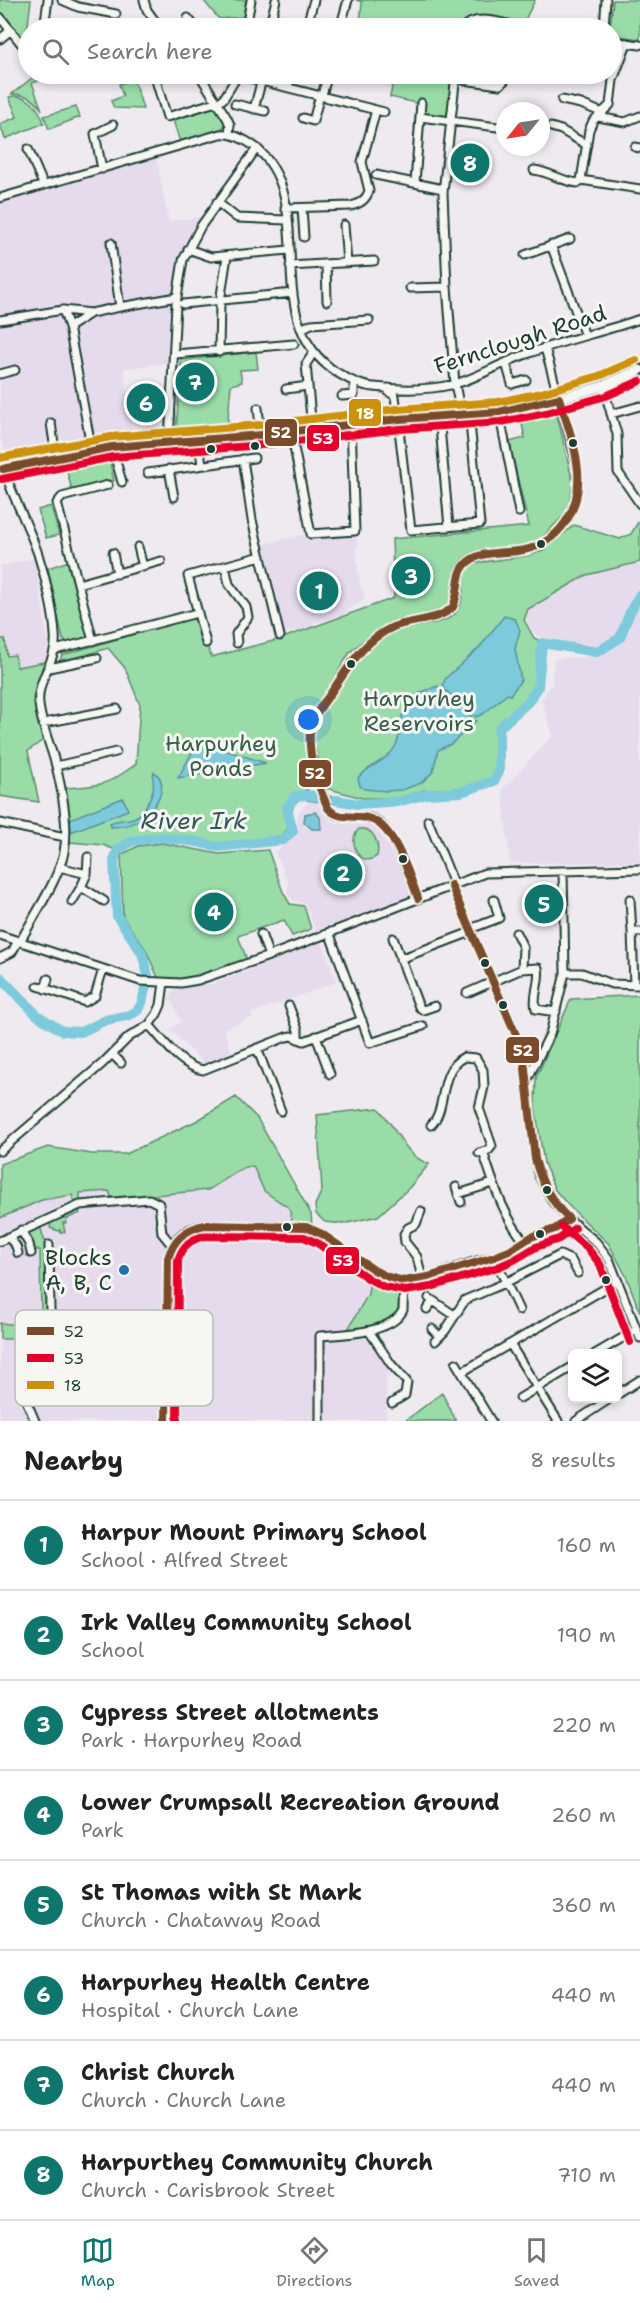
<!DOCTYPE html>
<html lang="en">
<head>
<meta charset="utf-8">
<style>
  :root { --surface:#fff; --page:#f6f6f6; --text:#222; --muted:#767676; --line:#e0e0e0; --accent:#0f766e }
  body { margin:0; font-family:"Shantell Sans",sans-serif; background:var(--page); color:var(--text) }
  .controls { position:absolute; right:18px; bottom:18px; display:grid; overflow:hidden; border-radius:9px; box-shadow:0 3px 9px #0003 }
  .controls button { width:54px; height:54px; display:grid; place-items:center; padding:0; border:0; border-bottom:2px solid var(--line); background:var(--surface); color:var(--text); font:30px sans-serif }
  .compass { position:absolute; left:496px; top:102px; width:54px; height:54px; border-radius:50%; background:var(--surface); box-shadow:0 3px 9px #0003; rotate:240deg }
  .you { position:absolute; left:309px; top:720px; width:21px; height:21px; margin:-15px; border:4px solid #fff; border-radius:50%; background:#1a73e8; box-shadow:0 0 0 9px #1a73e833 }
  .badge { display:grid; place-items:center; width:39px; height:39px; border-radius:50%; background:var(--accent); color:#fff; font-size:20px; font-weight:700 }
  .pin { position:absolute; translate:-50% -50%; border:3px solid #fff; box-shadow:0 2px 6px #0006 }
  .list { margin:0; padding:0; list-style:none }
  h2 { display:flex; justify-content:space-between; align-items:center; height:78px; margin:0; padding:0 24px; font-size:26px }
  h2 small { font-size:20px; font-weight:400; color:var(--muted) }
  .list li { display:grid; grid-template-columns:39px 1fr auto; gap:18px; align-items:center; box-sizing:border-box; height:90px; padding:0 24px; border-top:2px solid var(--line) }
  .list b { display:block; font-size:22px; white-space:nowrap }
  .list p { margin:0; font-size:20px; white-space:nowrap; color:var(--muted) }
  .list em { font-size:20px; font-style:normal; color:var(--muted) }
  .icon { flex:none; width:33px; height:33px; fill:none; stroke:currentColor; stroke-width:2; stroke-linecap:round; stroke-linejoin:round }
  .map { position:relative; flex:none; width:640px; height:1421px; overflow:hidden }
  .search { position:absolute; background:var(--surface); box-shadow:0 3px 9px #0003; left:18px; right:18px; top:18px; height:66px; display:flex; align-items:center; gap:15px; box-sizing:border-box; padding:0 21px; border-radius:33px; color:var(--muted); font-size:22px }
  .sheet { height:798px; background:var(--surface) }
  nav { display:flex; justify-content:space-around; align-items:center; box-sizing:border-box; height:84px; border-top:2px solid var(--line); background:var(--surface); font-size:16px; color:var(--muted) }
  nav a { display:grid; justify-items:center; gap:3px }
  nav .on { color:var(--accent) }
  .map>svg:first-child { display:block }
  .built { fill:#e6dbed }
  .green { fill:#99dca8; stroke:#5c8c6e; stroke-width:1.5 }
  .water { fill:#7dcadc; stroke:#579299; stroke-width:1.5 }
  .lines { fill:none; stroke-linecap:round; stroke-linejoin:round }
  .river { stroke:#7dcadc; stroke-width:10 }
  .minor-casing { stroke:#1f3d34; stroke-width:11 }
  .major-casing { stroke:#1f3d34; stroke-width:14 }
  .minor { stroke:#f6f6f2; stroke-width:7 }
  .major { stroke:#f6f6f2; stroke-width:9 }
  .bus-1-casing { stroke:#f6f6f2; stroke-width:12 }
  .bus-2-casing { stroke:#f6f6f2; stroke-width:12 }
  .bus-3-casing { stroke:#f6f6f2; stroke-width:12 }
  .bus-1 { stroke:#7a4b2a; stroke-width:8 }
  .bus-2 { stroke:#e4002b; stroke-width:8 }
  .bus-3 { stroke:#cc910a; stroke-width:8 }
  .bus-dot { fill:#1f3d34; stroke:#f6f6f2; stroke-width:2 }
  .poi-dot { fill:#1f6fb2; stroke:#f6f6f2; stroke-width:2 }
  .labels { text-anchor:middle; stroke-width:6; stroke-linejoin:round; paint-order:stroke }
  .street-label { font-size:22px; fill:#1f3d34; stroke:#f6f6f2 }
  .park-label { font-size:22px; fill:#375d4b; stroke:#f6f6f2 }
  .poi-label { font-size:22px; fill:#1f3d34; stroke:#f6f6f2; text-anchor:end }
  .water-label { font-size:24px; font-style:italic; fill:#325956; stroke:#f6f6f2 }
  .key { fill:#f6f6f2; stroke:#b6beb9; stroke-width:1.5 }
  .key-label { font-size:16px; fill:#1f3d34 }
  .line-badge { stroke:#f6f6f2; stroke-width:2 }
  .badge-label { font-size:16px; text-anchor:middle; font-weight:bold; fill:#fff }
</style>
</head>
<body>
<div class="map">
<svg width="640" height="1421" viewBox="0 0 640 1421">
  <rect width="100%" height="100%" fill="#efeaf0"/>
  <filter id="ink" filterUnits="userSpaceOnUse"><feTurbulence type="fractalNoise" baseFrequency=".0167" numOctaves="2"/><feDisplacementMap in="SourceGraphic" scale="12" xChannelSelector="R" yChannelSelector="G"/><feConvolveMatrix kernelMatrix="1 2 1 2 8 2 1 2 1" color-interpolation-filters="sRGB"/></filter>
  <g filter="url(#ink)">
    <path class="built" d="M156 157 169 221 206 216 181 251 170 362 124 369 133 439 9 460 0 438V202Z
      M355 534 359 547 356 548 360 583 365 598 338 618 314 623 313 627 285 633 264 544 304 535 308 540 315 537Z
      M35 558 48 643 44 662 17 667 7 656 5 639H0V566Z
      M640 562V588L628 611 620 635 598 649 535 635 525 619 528 609 587 575Z
      M640 598V862L510 863 502 790 553 735 541 700 552 684 554 659 598 656 623 640 629 632 633 612Z
      M310 800 317 801 328 819 338 824 373 825 379 831 396 861 412 895 316 931 305 903 293 901 287 893 289 885 275 852 297 835 298 813Z
      M322 942 336 982 251 1014 252 1018 224 1029 232 1053 206 1065 169 1029 181 1022 172 1001 168 1000 175 987 212 984Z
      M249 1158 282 1205 305 1218 364 1268 386 1279 410 1286 399 1322 391 1328 366 1337 389 1368V1377H386V1421H0V1208Z"/>
    <path class="green" d="M0 0H31L26 40 23 39 0 13Z
      M203 0H246L243 17 219 19Z
      M356 0H535L524 22C501 19 473 7 457 28H385L360 23 362 2Z
      M613 0H640V39L612 35 610 28Z
      M37 74 49 77 32 83 42 110C33 97 27 95 12 94Z
      M389 74H451L449 118 422 113 424 105 390 97 393 82 388 80Z
      M134 80 143 109 114 108 111 101 123 96 119 84Z
      M14 96C31 97 39 108 44 123L5 139 0 124 17 117 9 97Z
      M76 107 80 117 49 129 44 116Z
      M212 108H217L224 119 225 125 221 129 180 142 173 120Z
      M256 352 258 369 240 370 242 382 231 385 227 429 176 434 181 360Z
      M550 410 556 411 573 483 569 505 564 515 540 540 525 546 481 552 464 559 454 575 453 602 440 610 400 621 368 637 350 652 308 722C302 745 308 765 315 787H309L293 806 290 827 281 836 218 844 160 834 131 838 113 849 103 845 70 842 64 788C99 786 107 786 136 764L140 705 125 668 108 648 59 663 62 655 197 616 211 657 277 640 394 598 392 539 529 526 509 442 525 438 520 415Z
      M108 454 114 481 72 490 65 463Z
      M51 506 59 535 46 538 38 510Z
      M640 519V562L587 575 528 609 524 620 534 638 540 641 536 686 527 699 498 727 496 770 491 779 460 788 425 790 399 798H362L322 787C318 767 311 748 314 728 316 714 334 699 341 686 346 677 349 665 356 658 366 648 380 637 393 632 411 625 434 627 451 617 471 604 454 573 476 563L526 556 543 551 574 525 620 539 631 534Z
      M69 561 88 636 87 639 67 642 63 640 48 568Z
      M0 639H5L7 656 15 655 17 667 44 662 33 698 44 736 43 740 28 751 39 802 0 796Z
      M359 829C373 827 380 843 377 856 360 870 346 841 359 829Z
      M162 843 219 854 268 850 283 892 290 904 304 906 311 929 292 936 284 920 238 936 247 960 196 979 159 980 146 950 123 917 121 855 138 846Z
      M640 995V1312L626 1276 609 1244 569 1206 555 1190 544 1163 535 1106 536 1078 571 999Z
      M236 1097 257 1118 311 1214 312 1227 293 1224 289 1208 264 1191 253 1166 243 1168 208 1190 112 1199 109 1191 80 1193V1201L75 1203 72 1195 42 1200 0 1218V1164L48 1147 92 1154H126L198 1120Z
      M378 1108C396 1126 404 1156 429 1164L409 1188 378 1216 343 1224 325 1222 316 1214 315 1205 322 1190 317 1115Z
      M79 1210 80 1213 66 1219V1223H63L65 1232 60 1233V1229L59 1231 50 1228 51 1222Z
      M38 1228 41 1229 46 1246V1312L41 1313 40 1250H34L27 1235 29 1231Z
      M371 1271 399 1287V1310C384 1324 367 1328 347 1331L368 1294Z
      M0 1323 28 1326 20 1328V1337L33 1338 38 1355 25 1343 21 1346 15 1339H0Z
      M442 1393 456 1421H405Z"/>
    <path class="water" d="M504 616 515 619 520 630 515 649 521 680 510 695 507 694 483 714 476 717 445 690 443 684 446 678 479 648Z
      M438 686 443 697 446 695 476 721 451 744 438 750 433 772 421 783 402 790 386 791 364 789 360 786 358 778C369 765 388 761 396 745 399 740 399 732 400 726 405 697 411 696 438 686Z
      M198 742 266 763 178 778Z
      M154 772C171 783 156 807 144 817 135 824 123 827 111 827L110 823C117 820 122 820 129 819 143 818 149 801 153 790 155 783 151 779 154 772Z
      M306 792 350 800V806L307 800Z
      M123 798 128 810 71 832 70 819Z
      M315 812 320 817 321 829H312L304 822 305 814Z"/>
    <g class="lines">
      <path class="river" d="M336 800 358 804 401 801 427 794 461 792 494 781 499 772V728L528 702 538 687 542 643 597 652 620 638 630 612 640 594
        M0 977 37 1015 62 1031 81 1032 106 1020 130 1015 137 1011 142 1003 148 975 142 953 117 916 114 860 118 850 132 841 161 837 197 842 218 847 283 840 293 831 287 808 295 796 308 795 321 797"/>
      <defs>
        <path id="minor" d="M62 0 78 7 116 14
          M144 0 147 10 160 28
          M0 17 28 52
          M188 18 196 28
          M44 28 48 0
          M246 28 251 0
          M269 28 276 0
          M306 28 314 0
          M340 28 348 0
          M462 28C479 12 503 24 523 28
          M604 28 606 0
          M0 39 11 30
          M612 41 640 45
          M154 74 167 117 216 102
          M199 74 227 118 230 125 229 134
          M366 74 385 78
          M456 74 443 193 447 287 455 384 461 414
          M455 79 500 85 505 80 506 74
          M288 86 292 74
          M322 95 328 74
          M562 100 581 104 603 113
          M217 104 224 98 238 75 384 112
          M235 104 265 111
          M254 109 262 79
          M420 117 505 128
          M598 117 625 122 640 116
          M303 118 313 121 320 95
          M551 127 561 130 587 145
          M635 147 640 148
          M28 149 43 184
          M102 169 95 134 113 125
          M534 170C550 172 563 182 578 183L581 180 589 130 593 121 610 105 613 80 627 43
          M376 175 443 189
          M581 180 640 189
          M415 183 421 103
          M0 198 220 134C232 132 244 139 254 146 323 201 255 319 336 372 348 379 360 386 374 387 399 390 430 390 455 384 480 377 502 362 527 354 564 340 603 332 640 319
          M217 202 237 218 287 220
          M285 208 351 206C360 204 366 200 369 191L362 162 376 110
          M302 208 304 237
          M344 225 347 263
          M551 245 585 336
          M188 249 211 257 289 250
          M525 255 570 239
          M326 264 327 301
          M290 266 374 261
          M410 288 447 287
          M183 304 293 293
          M120 307 177 297
          M63 310 69 327 91 446
          M0 320 63 310 91 313
          M69 327 91 313 120 307 111 243
          M301 329 311 324 369 320
          M219 352 220 302 227 256
          M175 354 294 344
          M506 363 512 384 526 380
          M0 374 15 370
          M603 386 617 434 618 472 640 504
          M389 388V392L395 396 411 530 480 524 469 413
          M286 389 308 386
          M342 396 354 395V382
          M258 408 261 435
          M499 412 519 512
          M611 414 640 406
          M439 416 449 527
          M51 423 56 457
          M312 429 306 364 314 352
          M291 432 311 534 355 531 351 425
          M198 439 202 464
          M169 441 176 304 183 260 201 226 257 148
          M112 447 122 482
          M0 457C9 491 27 521 38 554 45 576 54 612 55 635 58 661 36 679 39 704 41 725 51 746 56 766 62 790 69 828 64 852 59 879 33 917 20 942
          M243 459 252 520 280 636
          M169 469 174 497
          M148 473 254 458
          M138 547 143 567
          M113 553 117 574
          M225 566 229 584 246 607 248 617 236 634 237 643
          M78 584 161 561
          M93 641 57 503 62 497 108 485
          M206 643 188 576 261 556
          M55 650 197 613
          M49 668 97 658
          M44 723 117 709
          M56 766 116 752
          M428 820 454 884
          M0 823 65 837
          M59 867 87 874 81 887 104 901
          M87 874 88 857
          M451 885 523 1051 535 1159 539 1176 552 1201 564 1215 596 1242 609 1259 640 1338
          M418 898C410 878 395 834 378 822 371 816 361 817 352 817 345 816 336 817 331 811 323 804 315 767 312 755 310 746 308 734 311 724 313 715 322 705 328 697 348 668 358 646 391 628 408 620 433 622 448 612 466 600 450 572 470 560 485 551 506 554 523 550 566 541 582 504 577 464L545 348
          M630 899 632 932
          M72 902 81 887
          M470 929 499 918 494 900
          M329 932 370 1043 423 1026
          M516 933 523 947 522 969
          M261 934 269 956
          M0 935 140 981 181 983 198 980 269 956 485 873 640 869
          M393 938 419 1007 423 1010 435 1006
          M0 958 12 952 18 941
          M400 959 471 932
          M565 973H582L612 984 640 985
          M634 985 632 932H640
          M38 986 85 1002 95 996 103 969
          M45 989 48 979
          M467 993 522 969 538 968C541 982 532 996 536 1009L556 1012
          M289 1006 298 1030V1039
          M149 1025C164 1041 181 1067 203 1070L286 1037 291 1036 304 1041 362 1020
          M316 1036 330 1074
          M257 1048 281 1111
          M112 1054 121 1063
          M527 1080 550 1034 565 973 563 871
          M431 1125C448 1109 437 1071 464 1057L476 1058 483 1070 484 1087 479 1108 492 1146 489 1150 479 1153
          M0 1151 102 1064 129 1037 149 1025 157 1014 161 1005 164 983
          M483 1152C494 1184 502 1214 524 1241
          M456 1187 461 1202
          M458 1194 493 1183
          M421 1211 416 1224 408 1228 404 1234 405 1242 417 1257 422 1278
          M21 1230 29 1244 31 1253
          M8 1237 16 1246 18 1253
          M0 1241 80 1205 149 1199 159 1204 162 1233 171 1244
          M494 1257 519 1310
          M429 1298 454 1315
          M427 1309 433 1301
          M432 1329 439 1336
          M369 1331 391 1364 407 1382 405 1395 392 1403
          M435 1341 445 1331 465 1300 505 1283 560 1255 571 1260 578 1273
          M510 1344 558 1421
          M595 1354 636 1330
          M456 1363 491 1421
          M462 1372 618 1281
          M618 1394 640 1380
          M520 1398 572 1367
          M35 1421 26 1400 30 1391 47 1372 37 1342 40 1339 53 1336 58 1328 56 1320 50 1311 49 1245
          M166 1421 168 1258C173 1238 183 1229 204 1225L306 1227 322 1234 374 1270 388 1277 404 1281 428 1277 476 1261 494 1257 509 1251 531 1237 555 1229 569 1219
          M320 1421V1336C342 1334 392 1334 403 1310L404 1281
          M576 1421 611 1398"/>
        <path id="major" d="M0 469 56 457 112 447 261 435 399 419 499 412 543 403 603 386 640 370"/>
      </defs>
      <use href="#minor" class="minor-casing"/>
      <use href="#major" class="major-casing"/>
      <use href="#minor" class="minor"/>
      <use href="#major" class="major"/>
      <defs>
        <path id="bus-1" d="M3 469 112 447 261 435 399 419 499 412 559 398
          M451 885 523 1051 535 1159C541 1183 551 1202 569 1219
          M418 898C409 875 394 823 367 818 354 815 338 820 328 808 318 786 308 757 310 733 311 718 320 708 328 697 347 670 362 641 393 627 413 619 437 622 453 607 460 593 455 575 466 564 478 551 502 553 518 551 535 549 550 541 561 528 594 489 572 440 559 398
          M166 1421 168 1258C174 1239 184 1230 204 1225L306 1227 322 1234 374 1270 388 1277 404 1281 428 1277 494 1257 509 1251 531 1237 555 1229 569 1219"/>
        <path id="bus-2" d="M2 479 113 457 262 445 400 429 501 422 546 413 606 396 640 381
          M562 1227 588 1249 600 1264 630 1342
          M177 1421 178 1260C183 1245 191 1239 205 1236L304 1237 317 1243 369 1279 384 1287 405 1291 431 1287 498 1267 514 1260 536 1247 559 1239 575 1228"/>
        <path id="bus-3" d="M0 458 111 437 260 425 398 409 498 402 541 393 599 376 636 360"/>
      </defs>
      <use href="#bus-1" class="bus-1-casing"/>
      <use href="#bus-2" class="bus-2-casing"/>
      <use href="#bus-3" class="bus-3-casing"/>
      <use href="#bus-1" class="bus-1"/>
      <use href="#bus-2" class="bus-2"/>
      <use href="#bus-3" class="bus-3"/>
    </g>
  </g>
  <g class="bus-dot">
    <circle cx="573" cy="443" r="5"/>
    <circle cx="255" cy="446" r="5"/>
    <circle cx="211" cy="449" r="5"/>
    <circle cx="541" cy="544" r="5"/>
    <circle cx="351" cy="664" r="5"/>
    <circle cx="403" cy="859" r="5"/>
    <circle cx="485" cy="963" r="5"/>
    <circle cx="503" cy="1005" r="5"/>
    <circle cx="547" cy="1190" r="5"/>
    <circle cx="287" cy="1227" r="5"/>
    <circle cx="540" cy="1234" r="5"/>
    <circle cx="606" cy="1280" r="5"/>
  </g>
  <circle class="poi-dot" cx="124" cy="1270" r="6"/>
  <g class="labels">
    <g class="street-label">
      <text transform="translate(520 339) rotate(-18)" y="8">Fernclough Road</text>
    </g>
    <g class="park-label">
      <text x="419" y="706">Harpurhey<tspan x="419" dy="25">Reservoirs</tspan></text>
      <text x="221" y="751">Harpurhey<tspan x="221" dy="25">Ponds</tspan></text>
    </g>
    <g class="poi-label">
      <text x="112" y="1265">Blocks<tspan x="112" dy="25">A, B, C</tspan></text>
    </g>
    <g class="water-label">
      <text x="194" y="829">River Irk</text>
    </g>
  </g>
  <rect x="15" y="1310" width="198" height="96" rx="9" class="key"/>
  <rect x="27" y="1327" width="27" height="8" fill="#7a4b2a"/>
  <rect x="27" y="1354" width="27" height="8" fill="#e4002b"/>
  <rect x="27" y="1381" width="27" height="8" fill="#cc910a"/>
  <g class="key-label">
    <text x="64" y="1337">52</text>
    <text x="64" y="1364">53</text>
    <text x="64" y="1391">18</text>
  </g>
  <g class="line-badge">
    <rect x="348" y="398" width="34" height="29" rx="6" fill="#cc910a"/>
    <rect x="264" y="418" width="34" height="29" rx="6" fill="#7a4b2a"/>
    <rect x="306" y="424" width="34" height="28" rx="6" fill="#e4002b"/>
    <rect x="298" y="759" width="34" height="29" rx="6" fill="#7a4b2a"/>
    <rect x="505" y="1036" width="35" height="28" rx="6" fill="#7a4b2a"/>
    <rect x="325" y="1246" width="35" height="29" rx="6" fill="#e4002b"/>
  </g>
  <g class="badge-label">
    <text x="365" y="419">18</text>
    <text x="281" y="438">52</text>
    <text x="323" y="444">53</text>
    <text x="315" y="779">52</text>
    <text x="523" y="1056">52</text>
    <text x="343" y="1266">53</text>
  </g>
</svg>
<div class="controls">
<button><svg class="icon" aria-label="layers" viewBox="0 0 24 24"><path d="M12 4l9 5-9 5-9-5zM3 14l9 5 9-5"/></svg></button>
</div>
<svg class="compass" viewBox="-18 -18 36 36"><path d="M0-13l5 13h-10z" fill="#e53935"/><path d="M0 13l5-13h-10z" fill="#767676"/></svg>
<div class="you"></div>
<div class="pin badge" style="left:319px;top:591px">1</div>
<div class="pin badge" style="left:343px;top:873px">2</div>
<div class="pin badge" style="left:411px;top:576px">3</div>
<div class="pin badge" style="left:214px;top:912px">4</div>
<div class="pin badge" style="left:544px;top:904px">5</div>
<div class="pin badge" style="left:146px;top:403px">6</div>
<div class="pin badge" style="left:195px;top:382px">7</div>
<div class="pin badge" style="left:470px;top:163px">8</div>
<div class="search"><svg class="icon" aria-label="search" viewBox="0 0 24 24"><circle cx="10" cy="10" r="6"/><path d="M15 15l6 6"/></svg>Search here</div>
</div>
<section class="sheet">
<h2>Nearby<small>8 results</small></h2>
<ul class="list">
<li><span class="badge">1</span><div><b>Harpur Mount Primary School</b><p>School · Alfred Street</p></div><em>160 m</em></li>
<li><span class="badge">2</span><div><b>Irk Valley Community School</b><p>School</p></div><em>190 m</em></li>
<li><span class="badge">3</span><div><b>Cypress Street allotments</b><p>Park · Harpurhey Road</p></div><em>220 m</em></li>
<li><span class="badge">4</span><div><b>Lower Crumpsall Recreation Ground</b><p>Park</p></div><em>260 m</em></li>
<li><span class="badge">5</span><div><b>St Thomas with St Mark</b><p>Church · Chataway Road</p></div><em>360 m</em></li>
<li><span class="badge">6</span><div><b>Harpurhey Health Centre</b><p>Hospital · Church Lane</p></div><em>440 m</em></li>
<li><span class="badge">7</span><div><b>Christ Church</b><p>Church · Church Lane</p></div><em>440 m</em></li>
<li><span class="badge">8</span><div><b>Harpurthey Community Church</b><p>Church · Carisbrook Street</p></div><em>710 m</em></li>
</ul>
</section>
<nav>
<a class="on"><svg class="icon" aria-label="map" viewBox="0 0 24 24"><path d="M3 6l6-2 6 2 6-2v14l-6 2-6-2-6 2zM9 4v14M15 6v14"/></svg>Map</a>
<a><svg class="icon" aria-label="directions" viewBox="0 0 24 24"><path d="M12 3l9 9-9 9-9-9zM9 14v-3h6M13 9l2 2-2 2"/></svg>Directions</a>
<a><svg class="icon" aria-label="saved" viewBox="0 0 24 24"><path d="M7 4h10v16l-5-4-5 4z"/></svg>Saved</a>
</nav>
</body>
</html>
